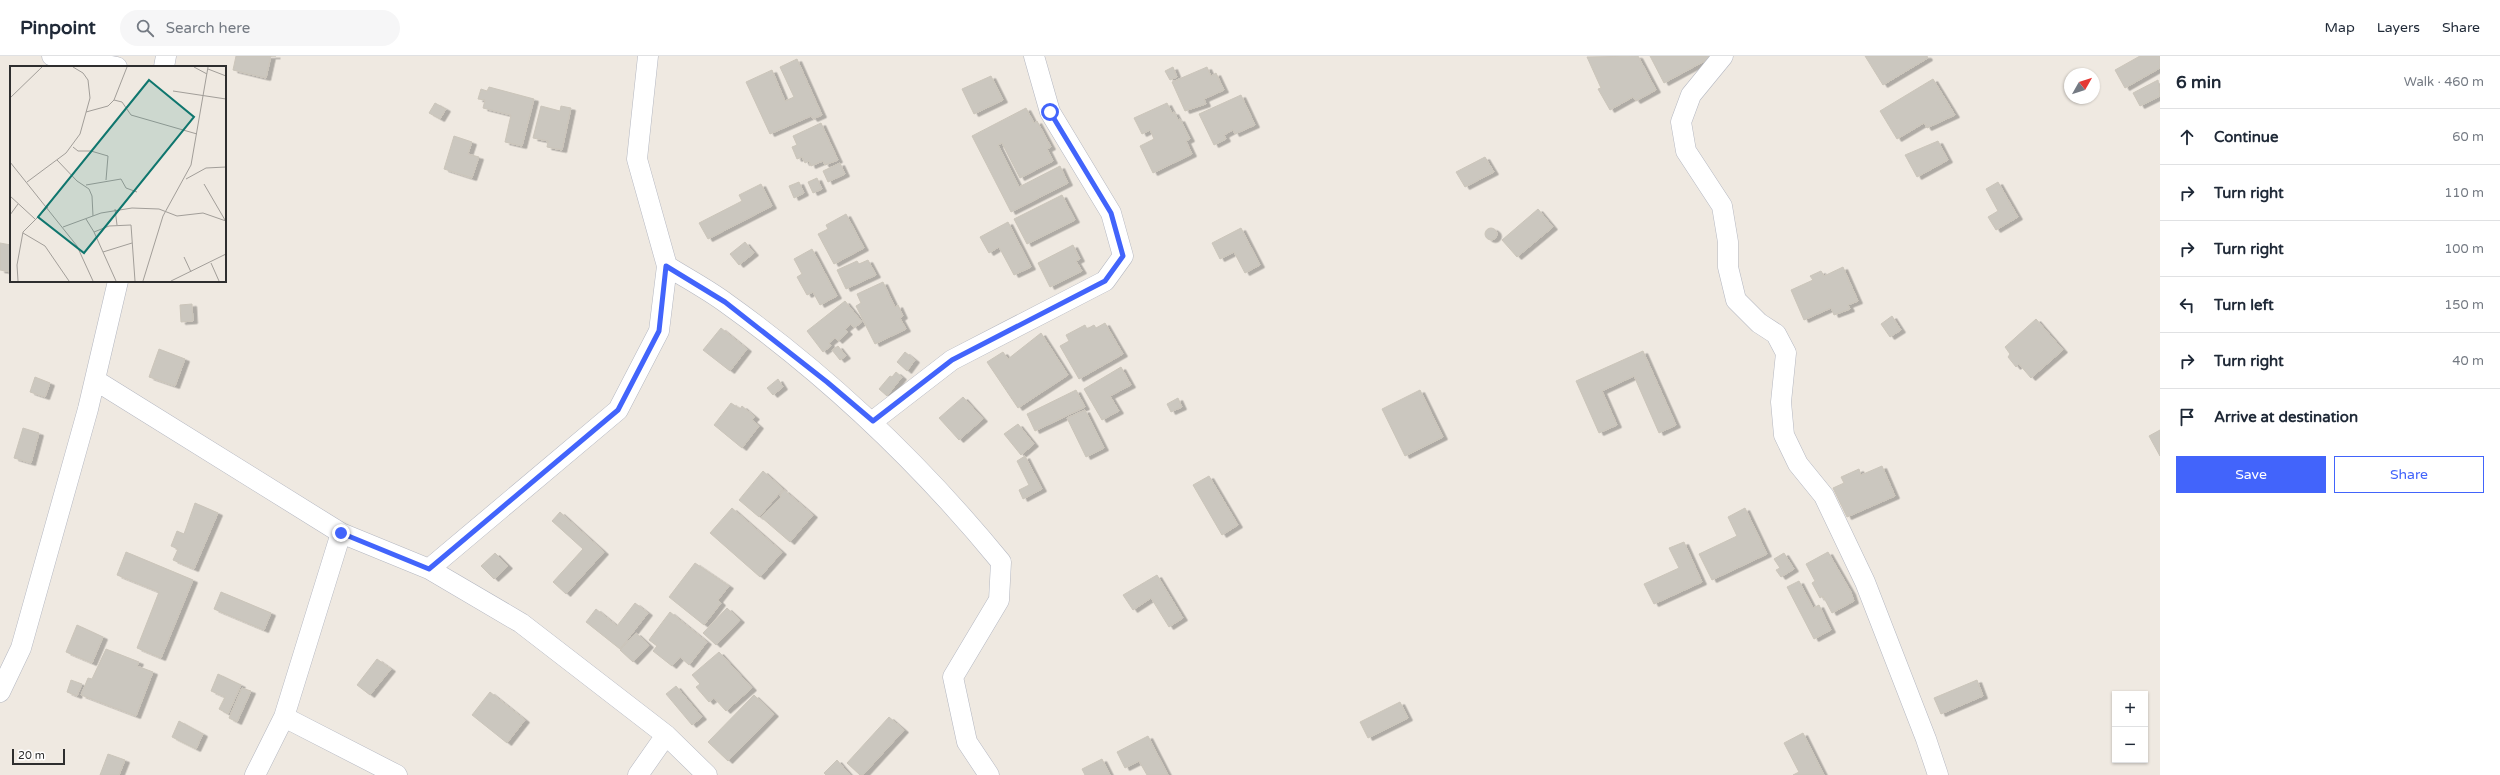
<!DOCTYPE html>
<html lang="en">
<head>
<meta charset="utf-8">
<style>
  :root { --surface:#fff; --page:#f6f6f7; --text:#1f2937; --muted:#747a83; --line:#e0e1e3; --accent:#4264fb }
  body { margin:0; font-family:"Varela Round",sans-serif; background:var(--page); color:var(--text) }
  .controls { position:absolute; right:12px; bottom:12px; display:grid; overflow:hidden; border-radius:0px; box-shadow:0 1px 3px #0004 }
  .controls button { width:36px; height:36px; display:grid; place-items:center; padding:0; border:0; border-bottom:1px solid var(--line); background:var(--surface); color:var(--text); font:20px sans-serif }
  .compass { position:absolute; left:2064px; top:12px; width:36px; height:36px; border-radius:50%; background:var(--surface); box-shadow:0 1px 3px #0004; rotate:51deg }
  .scale { position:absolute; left:12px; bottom:10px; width:53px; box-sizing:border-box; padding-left:4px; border:2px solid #2e2e2e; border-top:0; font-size:11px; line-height:14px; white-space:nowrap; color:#2e2e2e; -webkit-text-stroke:3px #fff; paint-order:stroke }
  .stop { position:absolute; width:12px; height:12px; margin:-9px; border:3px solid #4264fb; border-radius:50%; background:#fff }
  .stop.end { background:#4264fb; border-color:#fff; box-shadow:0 1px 4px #0008 }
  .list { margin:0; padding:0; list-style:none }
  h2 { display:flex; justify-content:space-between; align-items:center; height:52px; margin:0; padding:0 16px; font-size:17px }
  h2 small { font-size:13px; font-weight:400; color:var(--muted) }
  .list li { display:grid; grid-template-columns:26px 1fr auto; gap:12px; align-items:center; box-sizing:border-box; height:56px; padding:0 16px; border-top:1px solid var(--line) }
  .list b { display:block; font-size:15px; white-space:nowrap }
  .list em { font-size:13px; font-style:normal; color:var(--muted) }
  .actions { display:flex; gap:8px; padding:12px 16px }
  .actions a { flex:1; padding:9px 0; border:1px solid var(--accent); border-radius:0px; text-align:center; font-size:14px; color:var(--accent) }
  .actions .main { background:var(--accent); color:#fff }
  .icon { flex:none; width:22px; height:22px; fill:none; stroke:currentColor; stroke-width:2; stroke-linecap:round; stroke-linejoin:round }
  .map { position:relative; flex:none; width:2160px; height:719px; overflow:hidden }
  header { display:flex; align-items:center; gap:24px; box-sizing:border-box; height:56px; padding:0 20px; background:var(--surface); border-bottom:1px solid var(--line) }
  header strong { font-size:19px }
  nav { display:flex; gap:22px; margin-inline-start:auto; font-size:14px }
  .search { width:280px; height:36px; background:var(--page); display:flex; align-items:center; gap:10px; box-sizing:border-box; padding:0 14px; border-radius:22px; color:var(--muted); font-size:15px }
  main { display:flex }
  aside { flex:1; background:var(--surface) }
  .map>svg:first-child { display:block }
  .building { fill:#cbc7bf; stroke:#cbc5ba; filter:url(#shadow) }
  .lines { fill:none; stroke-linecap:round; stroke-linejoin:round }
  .minor-casing { stroke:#b4b7c1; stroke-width:21 }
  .minor { stroke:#fff; stroke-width:20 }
  .route { stroke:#4264fb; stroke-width:5 }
  .inset-road { fill:none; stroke:#a29e99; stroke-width:1 }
  .view { fill:#0f766e; fill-opacity:0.15; stroke:#0f766e; stroke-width:2 }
  .inset-edge { fill:none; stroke:#2e2e2e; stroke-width:2 }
</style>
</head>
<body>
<header>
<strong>Pinpoint</strong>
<div class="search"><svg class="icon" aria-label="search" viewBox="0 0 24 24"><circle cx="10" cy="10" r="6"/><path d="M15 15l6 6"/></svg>Search here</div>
<nav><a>Map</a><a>Layers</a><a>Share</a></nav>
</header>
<main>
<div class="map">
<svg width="2160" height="719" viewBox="0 0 2160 719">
  <defs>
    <filter id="shadow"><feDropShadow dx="4.5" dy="2.5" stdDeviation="0" flood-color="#0004"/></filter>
  </defs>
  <rect width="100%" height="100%" fill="#efe9e1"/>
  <path class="building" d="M236 0H276H271L266 22 233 14Z
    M1638 0 1656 34 1636 45 1633 41 1610 54 1598 33 1601 32 1587 1Z
    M1650 0H1712V1L1664 27Z
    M1865 0H1927L1928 2 1883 29Z
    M2140 0H2160V12L2125 32 2115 14Z
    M797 3 822 59 813 63 811 60 770 78 746 26 772 14 785 45 794 41 780 11Z
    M1173 11 1177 21 1170 24 1165 15Z
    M1207 11 1211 20 1216 17 1224 34 1204 43 1206 48 1185 55 1172 26Z
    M991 20 1003 44 974 58 962 33Z
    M1933 23 1955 59 1927 72 1924 67 1897 83 1880 55Z
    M2158 24 2160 40 2140 50 2133 37Z
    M489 31 534 43 522 90 505 86 511 59 483 52 485 44 478 43 481 33 487 35Z
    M1241 39 1255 69 1235 78 1233 74 1224 79 1226 83 1214 89 1199 58Z
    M435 47 446 53 440 63 429 57Z
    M1167 47 1172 57 1174 56 1178 64 1180 63 1190 83 1186 85 1192 98 1153 117 1140 90 1154 83 1150 74 1142 78 1134 62Z
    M541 50 560 55 561 50 571 52 562 94 547 91 548 85 533 82Z
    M1026 52 1034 67 1037 65 1051 91 1047 93 1053 105 1020 122 1002 87 998 89 1019 131 1060 110 1068 127 1011 156 972 80Z
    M821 67 838 104 825 109 823 105 811 110 809 105 805 107 802 101 797 103 792 91 797 89 793 80Z
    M454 80 472 86 468 98 479 101 472 122 444 113Z
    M1938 85 1948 104 1917 121 1905 99Z
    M1485 101 1494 116 1465 131 1456 116Z
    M840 107 845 118 828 126 823 115Z
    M817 122 822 133 813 137 808 126Z
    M799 126 804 137 794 142 789 130Z
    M1998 126 2018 161 1996 174 1988 161 1998 155 1986 133Z
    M761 128 772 150 708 183 699 167 742 145 739 139Z
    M1062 139 1075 164 1027 188 1014 163Z
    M1538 153 1553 171 1517 201 1502 184Z
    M846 158 864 192 834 208 818 178 828 173 826 169Z
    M1008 166 1031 211 1014 219 999 191 989 197 980 181Z
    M1241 172 1260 209 1245 217 1234 196 1220 203 1212 187Z
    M1485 178a6 6 0 1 1 12 0a6 6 0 1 1-12 0Z
    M745 186 754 197 739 209 730 198Z
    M0 187 11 189V216L0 214Z
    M1073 189 1080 203 1076 205 1082 215 1050 231 1038 207Z
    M812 193 837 240 820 249 813 236 807 239 797 221 802 218 794 203Z
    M868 204 876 219 846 233 837 214 857 205 859 208Z
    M1843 211 1858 245 1848 249 1850 253 1834 259 1831 252 1804 264 1791 234 1813 224 1810 220 1821 215 1824 220Z
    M883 226 895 251 898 249 903 260 900 262 906 273 875 288 856 250 861 247 857 238Z
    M845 245 862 266 854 272 851 268 845 273 848 276 838 285 835 282 829 287 831 290 823 296 807 275Z
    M192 248 193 265 181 266 180 249Z
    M1892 260 1901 274 1890 281 1881 268Z
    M2036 263 2063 294 2031 322 2019 308 2016 311 2008 301 2010 298 2005 291Z
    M1105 267 1123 298 1079 323 1060 290 1069 285 1066 279 1085 269 1087 273 1094 269 1096 272Z
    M721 272 747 293 730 315 703 294Z
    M1041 277 1068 319 1018 352 987 306 1003 296 1008 303Z
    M838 290 846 300 840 304 832 294Z
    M159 293 185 303 175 330 149 321Z
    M1643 295 1676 369 1659 377 1634 320 1602 335 1617 369 1599 377 1576 325Z
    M905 296 915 304 907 315 897 306Z
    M1121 311 1131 329 1110 340 1119 355 1102 364 1084 333Z
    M896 316 902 321 887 340 879 333 890 320 892 321Z
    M35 321 50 327 45 341 30 336Z
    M778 323 783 331 773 339 767 332Z
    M1076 334 1085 351 1035 375 1027 358Z
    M1420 334 1443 381 1405 400 1382 353Z
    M963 341 983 363 959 384 939 362Z
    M1178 342 1182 351 1171 356 1167 348Z
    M731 347 740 353 742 350 755 361 752 364 759 370 742 392 714 369Z
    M1085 354 1104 392 1086 401 1067 362Z
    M1018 368 1034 388 1021 399 1004 378Z
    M23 372 39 377 31 407 14 402Z
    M2160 374V400L2149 380Z
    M1025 400 1042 433 1023 443 1019 434 1029 429 1017 405Z
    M1882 410 1895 440 1847 461 1833 432 1844 427 1841 421 1859 413 1861 419Z
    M763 415 783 433 759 461 739 444Z
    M1209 420 1238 469 1222 479 1193 429Z
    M784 434 813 459 790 486 761 461 781 441 780 439Z
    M195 447 218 457 194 513 173 504 178 493 171 490 177 475 184 478Z
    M732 452 782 496 760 521 710 477Z
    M1745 452 1767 498 1712 524 1699 498 1737 480 1728 461Z
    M560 456 604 496 566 538 553 526 583 493 552 465Z
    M1684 486 1702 526 1654 548 1644 528 1679 512 1669 492Z
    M126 496 193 524 161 602 137 592 159 536 117 519Z
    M1828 496 1851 536 1854 545 1832 557 1823 540 1820 542 1812 527 1815 525 1806 508Z
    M495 497 508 510 494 523 481 510Z
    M1784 497 1794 513 1781 521 1776 514 1780 512 1774 503Z
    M695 507 729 530 718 544 721 547 704 569 669 541Z
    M1157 519 1183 562 1169 571 1151 542 1133 554 1123 539Z
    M1799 525 1813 552 1819 549 1831 574 1814 583 1787 531Z
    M221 536 271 557 264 574 214 553Z
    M635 547 648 557 620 593 586 566 596 553 617 570Z
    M727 552 740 564 716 589 703 577Z
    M670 556 707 586 689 609 680 601 672 610 653 595 657 590 649 584Z
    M77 569 103 581 92 607 66 596Z
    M636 577 649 589 633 606 620 594Z
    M106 593 139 606 137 610 153 616 136 660 81 639 88 622 92 623Z
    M719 596 752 632 726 655 714 642 709 646 696 631 700 628 692 619Z
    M377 603 391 613 370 639 357 629Z
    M218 618 241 629 228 658 219 653 225 641 211 635Z
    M71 624 82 628 77 640 67 636Z
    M1977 624 1983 640 1941 658 1934 642Z
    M676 630 702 661 692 669 666 638Z
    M242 632 251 635 237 666 229 662Z
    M490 636 525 664 507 687 472 659Z
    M754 639 774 658 728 705 708 686Z
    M1400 646 1408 662 1368 682 1360 666Z
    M889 661 904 674 863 719H860L847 707Z
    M179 665 203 678 196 693 172 681Z
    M1803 677 1824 719H1793L1799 716 1784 687Z
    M1148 680 1168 719H1147L1139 705 1125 712 1117 696Z
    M108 698 125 704 119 719H100Z
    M1102 703 1110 719H1085L1082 713Z
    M837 704 850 719H826L824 717Z"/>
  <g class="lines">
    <defs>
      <path id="minor" d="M52 0 117 11
        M1723 0 1691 39 1681 66 1686 95 1722 150 1728 186V211L1736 244 1759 267 1776 278 1786 297 1781 346 1784 379 1798 408 1824 440 1865 526 1926 683 1938 719
        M164 11 166 0
        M667 210C686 222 707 233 726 247 831 322 919 406 1001 506L999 544 953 621 967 686 989 719
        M95 324 341 477 429 513 521 567 666 679 707 719
        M873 365 952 304 1105 225 1123 200 1111 157 1050 56 1034 0
        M429 513 618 354 659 275 667 210 637 103 648 0
        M0 636 21 592 88 353 118 225
        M284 661 397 719
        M255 719 284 661 341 477
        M638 719 666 679"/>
    </defs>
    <use href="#minor" class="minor-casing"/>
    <use href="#minor" class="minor"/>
  </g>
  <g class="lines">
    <path class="route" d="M341 477 429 513 618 354 659 275 666 210 725 246 827 326 873 365 952 304 1105 225 1123 200 1111 157 1050 56"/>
  </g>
  <g transform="translate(10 10)">
    <rect width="216" height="216" fill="#efe9e1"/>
    <path class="inset-road" d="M184 1 197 8M198 3 216 10M163 25 216 33M0 32 32 1M104 34 112 36 121 49 187 68M76 46 98 40 104 34 117 1M63 81 68 85H81L98 90 96 114M47 94 67 115 79 123 82 130 83 150M0 96 67 180 83 215M176 113 196 102 216 101M17 116 56 87 70 68 80 32 78 14 73 7 63 1M194 118 215 154M76 119 111 113 116 122 127 126M0 130 25 153M105 143 107 159M0 149 8 138M76 153 84 166 106 215M53 161 91 147 122 142 149 143 167 150 193 147 216 155M84 166 99 160 121 159 125 215M13 167 35 180 59 215M93 186 122 177M174 191 181 206M201 197 209 215M8 215 7 199 13 166 38 141M133 215 153 150 181 99 198 1M161 215 216 188"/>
    <path class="view" d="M139 14 184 51 74 187 28 151Z"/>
    <rect width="216" height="216" class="inset-edge"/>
  </g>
</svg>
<div class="controls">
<button>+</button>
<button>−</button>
</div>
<svg class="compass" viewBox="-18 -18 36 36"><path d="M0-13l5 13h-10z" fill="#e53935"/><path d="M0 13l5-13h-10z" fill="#747a83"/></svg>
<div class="scale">20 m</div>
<div class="stop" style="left:1050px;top:56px"></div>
<div class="stop end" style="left:341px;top:477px"></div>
</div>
<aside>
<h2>6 min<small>Walk · 460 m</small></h2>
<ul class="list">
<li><svg class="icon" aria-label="ahead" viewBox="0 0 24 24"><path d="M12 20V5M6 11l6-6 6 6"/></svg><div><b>Continue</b></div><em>60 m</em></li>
<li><svg class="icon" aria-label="right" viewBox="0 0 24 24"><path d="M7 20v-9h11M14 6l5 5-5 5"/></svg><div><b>Turn right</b></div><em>110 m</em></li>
<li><svg class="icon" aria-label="right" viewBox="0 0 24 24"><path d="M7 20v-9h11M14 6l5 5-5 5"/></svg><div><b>Turn right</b></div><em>100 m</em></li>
<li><svg class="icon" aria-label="left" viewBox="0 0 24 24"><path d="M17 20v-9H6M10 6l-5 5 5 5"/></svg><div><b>Turn left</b></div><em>150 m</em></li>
<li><svg class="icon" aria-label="right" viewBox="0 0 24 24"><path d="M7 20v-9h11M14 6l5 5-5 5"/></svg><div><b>Turn right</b></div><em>40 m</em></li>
<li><svg class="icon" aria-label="arrive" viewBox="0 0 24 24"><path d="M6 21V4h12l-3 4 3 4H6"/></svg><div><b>Arrive at destination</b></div></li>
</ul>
<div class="actions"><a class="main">Save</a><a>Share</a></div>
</aside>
</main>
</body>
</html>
